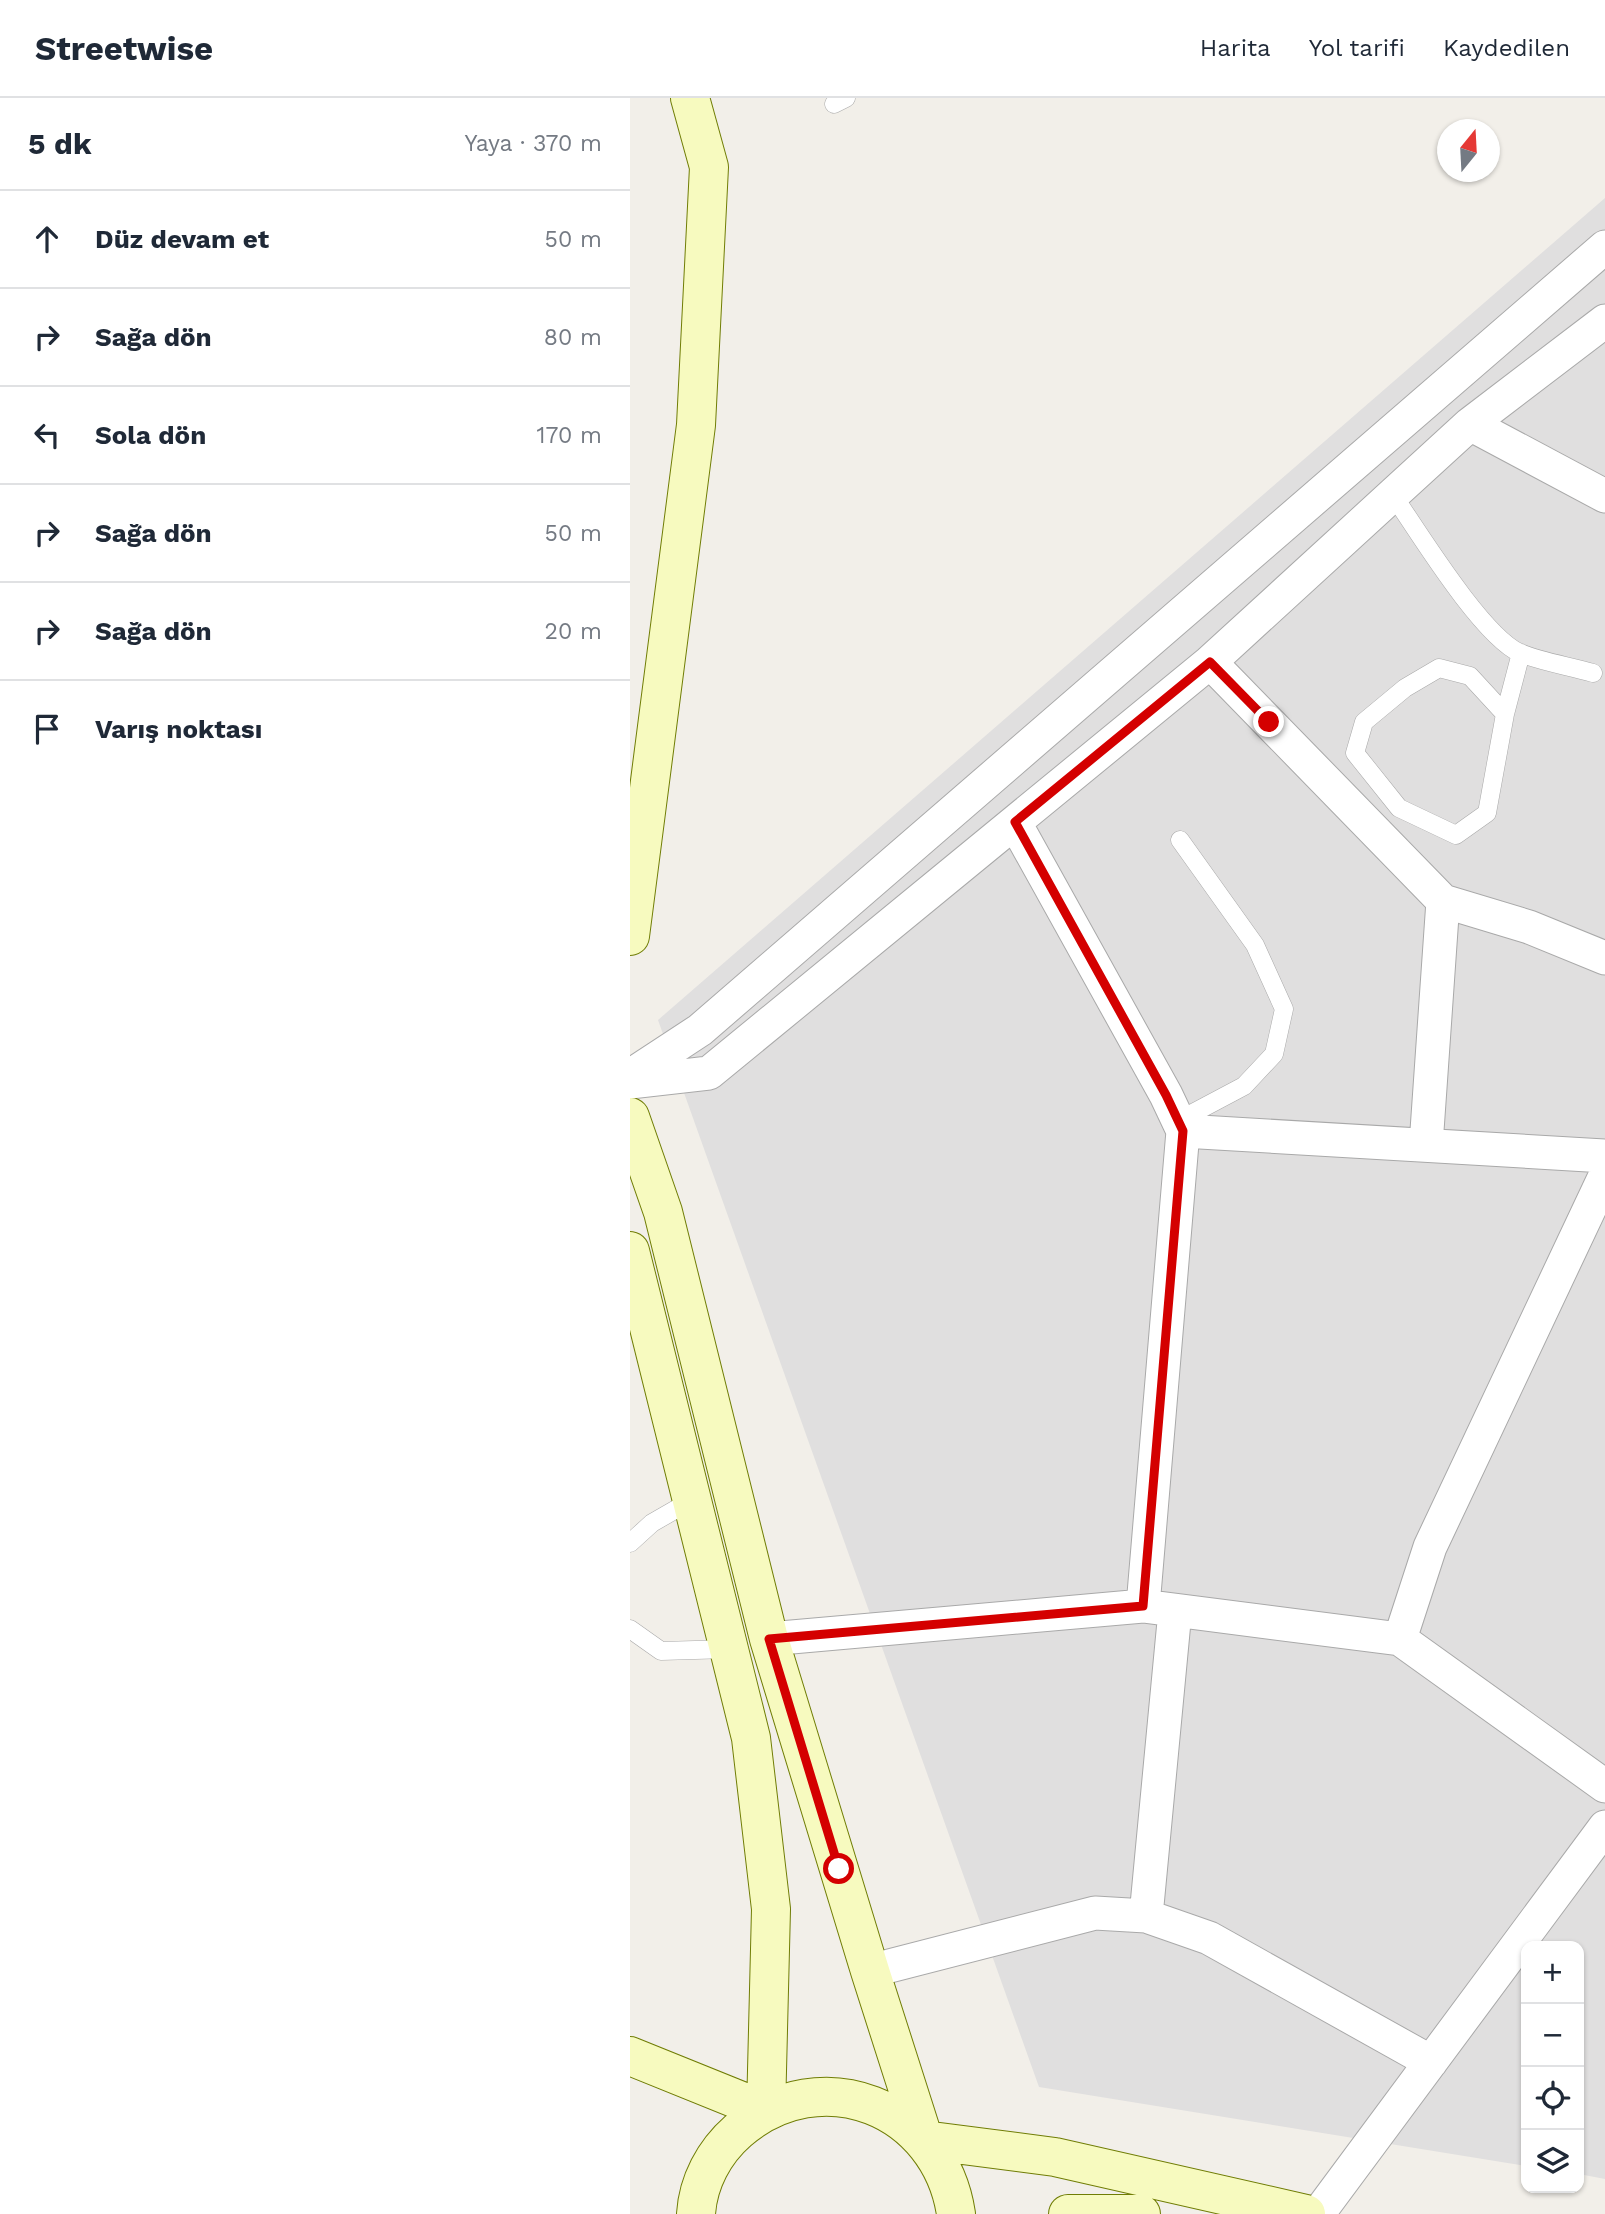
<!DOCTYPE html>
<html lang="tr">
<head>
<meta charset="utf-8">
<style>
  :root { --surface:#fff; --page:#f2f2f3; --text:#1f2937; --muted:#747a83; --line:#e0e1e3 }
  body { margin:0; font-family:"Work Sans",sans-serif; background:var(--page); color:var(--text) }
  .controls { position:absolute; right:21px; bottom:21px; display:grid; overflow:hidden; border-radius:14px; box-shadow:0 2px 5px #0004 }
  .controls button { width:63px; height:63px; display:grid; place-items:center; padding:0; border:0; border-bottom:2px solid var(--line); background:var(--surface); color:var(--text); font:35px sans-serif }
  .compass { position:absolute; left:807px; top:21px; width:63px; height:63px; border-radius:50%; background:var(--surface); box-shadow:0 2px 5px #0004; rotate:18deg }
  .stop { position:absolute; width:21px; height:21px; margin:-16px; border:5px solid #d40000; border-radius:50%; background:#fff }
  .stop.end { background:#d40000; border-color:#fff; box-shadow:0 2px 7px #0008 }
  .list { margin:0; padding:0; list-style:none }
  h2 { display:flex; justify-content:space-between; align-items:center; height:91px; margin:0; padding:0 28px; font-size:30px }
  h2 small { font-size:23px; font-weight:400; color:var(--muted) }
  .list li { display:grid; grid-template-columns:46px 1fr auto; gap:21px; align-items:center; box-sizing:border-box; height:98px; padding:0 28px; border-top:2px solid var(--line) }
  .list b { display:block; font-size:26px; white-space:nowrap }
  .list em { font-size:23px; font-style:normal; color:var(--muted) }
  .icon { flex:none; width:38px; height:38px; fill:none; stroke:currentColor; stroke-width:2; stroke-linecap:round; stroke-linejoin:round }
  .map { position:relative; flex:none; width:975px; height:2116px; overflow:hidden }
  header { display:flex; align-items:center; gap:42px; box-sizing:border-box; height:98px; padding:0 35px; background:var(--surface); border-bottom:2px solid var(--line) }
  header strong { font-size:33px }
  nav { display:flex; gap:38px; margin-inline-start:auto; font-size:24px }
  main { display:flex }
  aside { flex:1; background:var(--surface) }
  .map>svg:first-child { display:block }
  .residential { fill:#e0dfdf }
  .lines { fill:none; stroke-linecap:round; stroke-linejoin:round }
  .lane-casing { stroke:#a9a9a9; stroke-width:19 }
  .street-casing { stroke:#a9a9a9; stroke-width:35 }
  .secondary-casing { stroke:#707d05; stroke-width:40 }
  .lane { stroke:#fff; stroke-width:18 }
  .street { stroke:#fff; stroke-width:33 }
  .secondary { stroke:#f7fabf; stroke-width:38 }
  .route { stroke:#d40000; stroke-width:9 }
</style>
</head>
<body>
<header>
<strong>Streetwise</strong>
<nav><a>Harita</a><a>Yol tarifi</a><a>Kaydedilen</a></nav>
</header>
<main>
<aside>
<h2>5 dk<small>Yaya · 370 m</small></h2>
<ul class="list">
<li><svg class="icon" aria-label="ahead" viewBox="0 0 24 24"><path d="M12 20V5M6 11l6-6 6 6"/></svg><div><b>Düz devam et</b></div><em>50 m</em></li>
<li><svg class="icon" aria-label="right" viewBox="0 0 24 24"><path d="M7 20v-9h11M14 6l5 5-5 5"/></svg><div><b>Sağa dön</b></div><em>80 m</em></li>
<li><svg class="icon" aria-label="left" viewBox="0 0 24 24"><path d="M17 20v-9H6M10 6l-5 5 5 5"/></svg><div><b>Sola dön</b></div><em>170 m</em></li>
<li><svg class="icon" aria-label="right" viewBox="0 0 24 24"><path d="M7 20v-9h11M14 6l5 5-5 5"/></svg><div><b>Sağa dön</b></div><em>50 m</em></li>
<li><svg class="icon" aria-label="right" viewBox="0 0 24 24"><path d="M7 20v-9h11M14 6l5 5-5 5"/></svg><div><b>Sağa dön</b></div><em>20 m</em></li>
<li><svg class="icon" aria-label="arrive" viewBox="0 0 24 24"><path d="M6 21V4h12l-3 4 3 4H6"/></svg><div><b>Varış noktası</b></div></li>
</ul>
</aside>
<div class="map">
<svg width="975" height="2116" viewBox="0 0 975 2116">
  <rect width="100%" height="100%" fill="#f2efe9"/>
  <path class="residential" d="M975 100V2081L949 2076V1848H896V2068L409 1989 28 922Z"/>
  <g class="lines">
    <defs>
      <path id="lane" d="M204 6 216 0
        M763 397C789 435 852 538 890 555 912 564 939 568 963 575
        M875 616 840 578 809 570 775 590 734 624 725 655 769 710 826 737 857 715 875 616 891 555
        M548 1023 614 988 644 956 654 911 625 847 550 742
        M0 1445 22 1425 62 1402
        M0 1531 31 1553 99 1551"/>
      <path id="street" d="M840 326 975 398
        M580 564 813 803 796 1047
        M385 725 536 997 553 1033 513 1508
        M813 803 899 829 975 860
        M0 978 70 932 975 149
        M0 984 79 975 580 564 840 326 975 223
        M553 1033 975 1058
        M139 1541 513 1508 770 1541 975 1688
        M770 1541 800 1449 975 1078
        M516 1818 545 1513
        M240 1873 465 1815 516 1818 579 1840 801 1964
        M688 2116 975 1729"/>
      <path id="secondary" d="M0 838 66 327 79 69 60 0
        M0 1019 33 1114 139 1541 240 1873 294 2042 425 2059 676 2116
        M0 1153 121 1640 141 1811 136 2013
        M0 1958 136 2013
        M66 2116C68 2084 84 2054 108 2033 191 1961 310 2009 326 2116
        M438 2116H511"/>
    </defs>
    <use href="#lane" class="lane-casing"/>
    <use href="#street" class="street-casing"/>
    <use href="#secondary" class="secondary-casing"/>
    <use href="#lane" class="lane"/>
    <use href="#street" class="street"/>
    <use href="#secondary" class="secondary"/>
  </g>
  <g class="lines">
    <path class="route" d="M209 1771 139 1541 513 1508 553 1033 536 997 385 724 580 564 639 624"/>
  </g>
</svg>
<div class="controls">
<button>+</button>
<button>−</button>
<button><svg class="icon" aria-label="locate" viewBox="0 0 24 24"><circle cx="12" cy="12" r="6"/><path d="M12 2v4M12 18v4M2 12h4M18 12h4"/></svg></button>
<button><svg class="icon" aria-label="layers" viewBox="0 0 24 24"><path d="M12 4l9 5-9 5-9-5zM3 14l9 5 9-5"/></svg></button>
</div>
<svg class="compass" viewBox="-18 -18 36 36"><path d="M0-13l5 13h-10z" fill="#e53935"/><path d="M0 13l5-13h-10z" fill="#747a83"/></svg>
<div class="stop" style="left:209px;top:1771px"></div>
<div class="stop end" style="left:639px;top:624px"></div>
</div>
</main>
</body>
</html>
